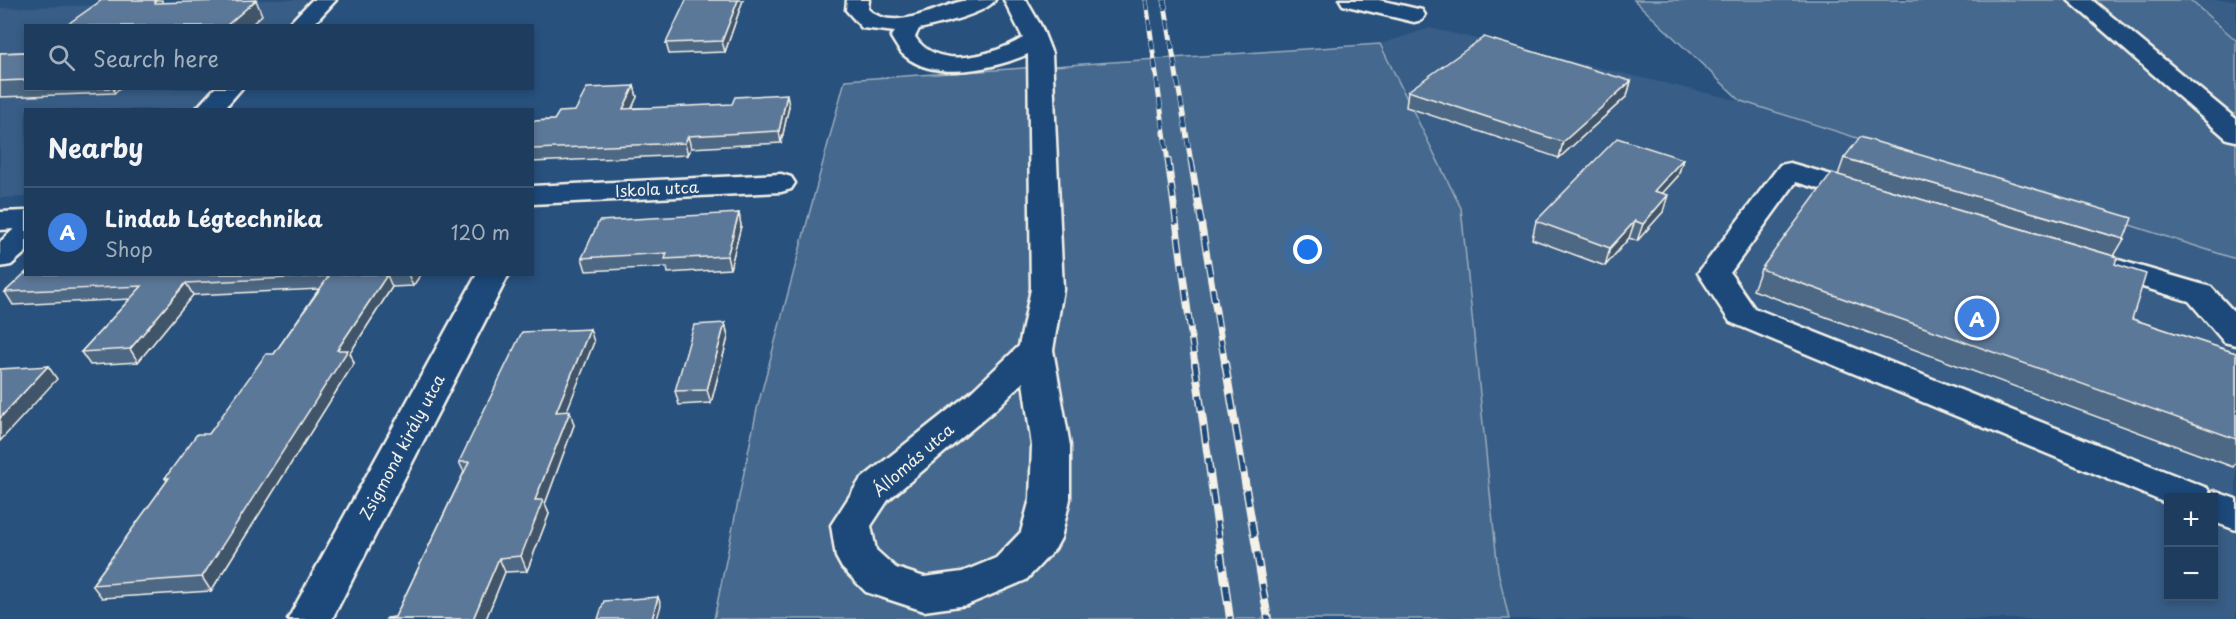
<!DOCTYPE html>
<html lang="en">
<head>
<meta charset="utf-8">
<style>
  :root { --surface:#1e3d5e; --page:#264464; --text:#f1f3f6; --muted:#a1aebc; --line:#3c5673; --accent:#ffd166 }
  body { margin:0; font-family:"Playpen Sans",sans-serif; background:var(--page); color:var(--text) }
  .controls { position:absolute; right:18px; bottom:18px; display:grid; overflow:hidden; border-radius:0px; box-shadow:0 3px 9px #0003 }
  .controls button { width:54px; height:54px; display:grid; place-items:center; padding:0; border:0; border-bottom:2px solid var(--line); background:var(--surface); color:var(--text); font:30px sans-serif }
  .you { position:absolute; left:1308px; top:250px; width:21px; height:21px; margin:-15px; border:4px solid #fff; border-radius:50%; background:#1a73e8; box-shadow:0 0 0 9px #1a73e833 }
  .badge { display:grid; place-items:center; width:39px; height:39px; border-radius:50%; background:var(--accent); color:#fff; font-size:20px; font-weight:700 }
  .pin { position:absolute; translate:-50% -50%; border:3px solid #fff; box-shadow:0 2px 6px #0006 }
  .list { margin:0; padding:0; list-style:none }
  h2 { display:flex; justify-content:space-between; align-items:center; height:78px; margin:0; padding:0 24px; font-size:26px }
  h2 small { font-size:20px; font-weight:400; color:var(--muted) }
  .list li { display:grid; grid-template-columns:39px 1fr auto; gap:18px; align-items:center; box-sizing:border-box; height:90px; padding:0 24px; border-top:2px solid var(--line) }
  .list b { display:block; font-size:22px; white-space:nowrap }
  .list p { margin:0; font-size:20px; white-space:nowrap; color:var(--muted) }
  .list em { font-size:20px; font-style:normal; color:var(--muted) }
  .icon { flex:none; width:33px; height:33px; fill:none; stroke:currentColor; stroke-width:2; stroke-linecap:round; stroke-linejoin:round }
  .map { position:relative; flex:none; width:2236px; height:619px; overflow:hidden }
  .search { position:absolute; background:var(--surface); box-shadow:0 3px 9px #0003; left:24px; top:24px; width:510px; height:66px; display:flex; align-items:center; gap:15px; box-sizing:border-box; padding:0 21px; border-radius:0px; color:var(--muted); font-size:22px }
  .panel { position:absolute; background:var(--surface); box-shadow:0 3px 9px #0003; left:24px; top:108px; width:510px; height:168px; border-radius:0px }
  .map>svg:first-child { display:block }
  .built { fill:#375d86; fill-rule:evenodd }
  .green { fill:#45688e; stroke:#9cacbb; stroke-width:1.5 }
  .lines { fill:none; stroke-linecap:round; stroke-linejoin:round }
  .minor-casing { stroke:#f4f1e8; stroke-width:5 }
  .major-casing { stroke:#f4f1e8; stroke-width:5 }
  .minor { fill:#1f4a7a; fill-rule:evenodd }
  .major { fill:#1f4a7a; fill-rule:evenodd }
  .rail-far2-casing { stroke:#f4f1e8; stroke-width:5 }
  .rail-far1-casing { stroke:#f4f1e8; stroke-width:7 }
  .rail-casing { stroke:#f4f1e8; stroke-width:8 }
  .rail-far2 { stroke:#1f4a7a; stroke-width:4; stroke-dasharray:10; stroke-linecap:butt }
  .rail-far1 { stroke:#1f4a7a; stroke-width:4.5; stroke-dasharray:13; stroke-linecap:butt }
  .rail { stroke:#1f4a7a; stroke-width:5; stroke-dasharray:16; stroke-linecap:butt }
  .wall { fill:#4e6784; stroke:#f4f1e8; stroke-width:1.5 }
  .shaded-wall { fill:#40546b; stroke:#f4f1e8; stroke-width:1.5 }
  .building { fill:#5b7899; stroke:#f4f1e8; stroke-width:1.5 }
  .labels { text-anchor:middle; stroke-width:4.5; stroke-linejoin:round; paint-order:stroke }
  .street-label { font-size:16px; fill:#f4f1e8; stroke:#1f4a7a }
</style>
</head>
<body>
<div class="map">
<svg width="2236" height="619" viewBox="0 0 2236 619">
  <rect width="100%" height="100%" fill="#28517e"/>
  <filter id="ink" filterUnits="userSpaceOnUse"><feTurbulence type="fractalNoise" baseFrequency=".0167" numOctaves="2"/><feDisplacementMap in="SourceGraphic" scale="12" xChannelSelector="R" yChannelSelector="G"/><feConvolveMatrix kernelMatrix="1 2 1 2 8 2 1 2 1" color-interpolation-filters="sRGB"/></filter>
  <g filter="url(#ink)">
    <path class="built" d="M266 0H315L287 25 26 26V88L218 89 195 109 26 110 25 197 0 198V8Z
      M2190 0H2236V40Z
      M1430 28 1741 101 2236 259V619H1509L1380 44ZM2168 498H2214V596H2168Z"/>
    <path class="green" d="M1634 0H2190L2236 40V259L1741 101Z
      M1380 44 1461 208 1498 571 1509 619H714L757 409 845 80Z"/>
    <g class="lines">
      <defs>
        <path id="minor" d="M312 0H336L312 26H287Z
          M847 0H869L868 9C893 33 934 8 962 1 972 0 985 0 995 0 986 14 936 25 919 29L915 37C938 72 993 55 1023 38L1004 0H1026L1041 26 1052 54 1063 289 1053 350 1070 446V499L1061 538 1055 549 1026 580 967 605 924 611 866 592 842 568 836 557 831 525 860 480 971 392 1019 346 1031 289 1028 54C995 69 936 82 905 56 899 52 895 43 891 37L895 32 862 28 846 10ZM1023 382 1032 446 1030 499 1021 532 996 558 962 572 924 577 896 568 876 550 871 526 888 500 997 408Z
          M1340 0H1379L1422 10 1425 15 1422 20 1414 22 1343 5Z
          M215 88H242L223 110H195Z
          M1790 163 1877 188 1881 194 1877 200 1867 203 1796 182 1730 273 1754 308 2207 488 2210 493 2214 491 2236 499V530L2214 522V498H2168V504L1730 322 1698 273 1780 165Z
          M781 174 791 177 795 183 791 189 781 192 532 204V186Z
          M26 211V252L11 265 0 267V242L14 229 0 230V212Z
          M2101 255 2211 287 2236 314V345L2224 342 2189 301 2090 271 2085 264 2090 257Z
          M477 274H509L332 619H288Z"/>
        <path id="major" d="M2068 0H2092L2236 119V141L2227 139Z"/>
      </defs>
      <use href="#minor" class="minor-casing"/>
      <use href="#major" class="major-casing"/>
      <use href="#minor" class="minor"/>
      <use href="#major" class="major"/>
      <defs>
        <path id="rail-far2" d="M1146 0 1168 162
          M1164 0 1191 162"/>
        <path id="rail-far1" d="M1168 160 1195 365
          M1191 160 1225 365"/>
        <path id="rail" d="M1195 363 1230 619
          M1225 363 1268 619"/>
      </defs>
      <use href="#rail-far2" class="rail-far2-casing"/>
      <use href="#rail-far1" class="rail-far1-casing"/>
      <use href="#rail" class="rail-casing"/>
      <use href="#rail-far2" class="rail-far2"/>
      <use href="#rail-far1" class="rail-far1"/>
      <use href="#rail" class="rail"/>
    </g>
    <path class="wall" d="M743 0 725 52 669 54 666 43Z
      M26 52V88H120L115 93 0 97V53Z
      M1631 81 1627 96 1559 158 1406 107 1408 91Z
      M634 86 637 97 632 108 789 106 781 143 691 148 688 155 532 162V121L554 120Z
      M1844 158 2124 239 2114 256 1838 175Z
      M1683 159 1678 176 1662 193 1663 212 1637 241 1629 238 1605 266 1532 239 1536 221Z
      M739 213 741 226 730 269 668 273 667 267 586 271 582 258Z
      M2115 264 2132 319 2236 353V462L2233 467 1753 290 1761 269Z
      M26 274H421L413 286 392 287 350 353 354 363 211 591 102 598 92 585 167 481 165 478 209 434 274 354 319 289 193 295 138 362 90 365 81 352 130 299 13 305 5 292Z
      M725 323 728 337 711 403 679 405 675 391Z
      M594 342 566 412 574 425 545 504 549 514 527 571 505 572 486 619H386L395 617 464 472 459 462Z"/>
    <path class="shaded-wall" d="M155 0H162V18L155 3Z
      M256 0 262 15 250 26H226Z
      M738 0H743L725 52 722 41Z
      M1631 81 1627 96 1559 158 1563 142Z
      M634 86 637 97 626 121 623 109Z
      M113 88H120L115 93Z
      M787 94 789 106 781 143 779 131Z
      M688 136 691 148 688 155 685 143Z
      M1683 159 1678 176 1649 208 1654 191Z
      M1668 195 1663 212 1637 241 1643 224Z
      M739 213 741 226 730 269 727 256Z
      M1635 221 1629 238 1605 266 1610 248Z
      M408 274H421L413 286Z
      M387 275 392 287 350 353 354 363 211 591 202 577 337 350Z
      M186 283 193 295 138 362 130 349Z
      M725 323 728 337 711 403 707 390Z
      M590 329 594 342 561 426 556 412Z
      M48 366 57 379 0 441V418Z
      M570 411 574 425 545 504 549 514 527 571 521 556 535 500Z
      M499 558 505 572 486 619H473Z
      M658 597 661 605 657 619H652Z"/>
    <path class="building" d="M102 0H155V3L256 0 226 26H65Z
      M686 0H738L722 41 666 43Z
      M1484 37 1631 81 1563 142 1408 91Z
      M26 52V80L0 81V53Z
      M634 86 623 109 732 104 735 97 787 94 779 131 688 136 685 143 532 149V121L554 120 559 112 575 111 587 88Z
      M1860 137 2132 218 2124 239 1844 158Z
      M1617 138 1683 159 1654 191 1668 195 1643 224 1635 221 1610 248 1536 221Z
      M1832 173 2117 257 2115 264 2146 274 2132 319 2236 353V439L1761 269Z
      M739 213 727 256 665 259 667 253 582 258 599 221Z
      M26 272V274H392L387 275 337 350H348L202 577 92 585 169 478H165L197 434H209L266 354H274L329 276 186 283 130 349 81 352 142 286 5 292Z
      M725 323 707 390 675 391 694 325Z
      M590 329 556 412 570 411 535 500H543L521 556 499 558 473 619H386L387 618 395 617 469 462H459L522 332Z
      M48 366 0 418V369Z
      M658 597 652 619H598L604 601Z"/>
  </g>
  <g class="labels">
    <g class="street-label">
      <text transform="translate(657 189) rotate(-3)" y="6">Iskola utca</text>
      <text transform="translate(402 447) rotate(-62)" y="6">Zsigmond király utca</text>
      <text transform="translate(913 460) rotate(-41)" y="6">Állomás utca</text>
    </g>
  </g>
</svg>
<div class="controls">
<button>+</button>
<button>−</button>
</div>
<div class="you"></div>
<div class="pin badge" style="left:1977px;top:318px;background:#3f7fe0">A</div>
<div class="search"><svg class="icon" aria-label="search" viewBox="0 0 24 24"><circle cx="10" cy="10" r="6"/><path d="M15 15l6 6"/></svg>Search here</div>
<section class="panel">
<h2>Nearby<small></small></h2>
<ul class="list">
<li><span class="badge" style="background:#3f7fe0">A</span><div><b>Lindab Légtechnika</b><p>Shop</p></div><em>120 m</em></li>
</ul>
</section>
</div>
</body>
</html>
